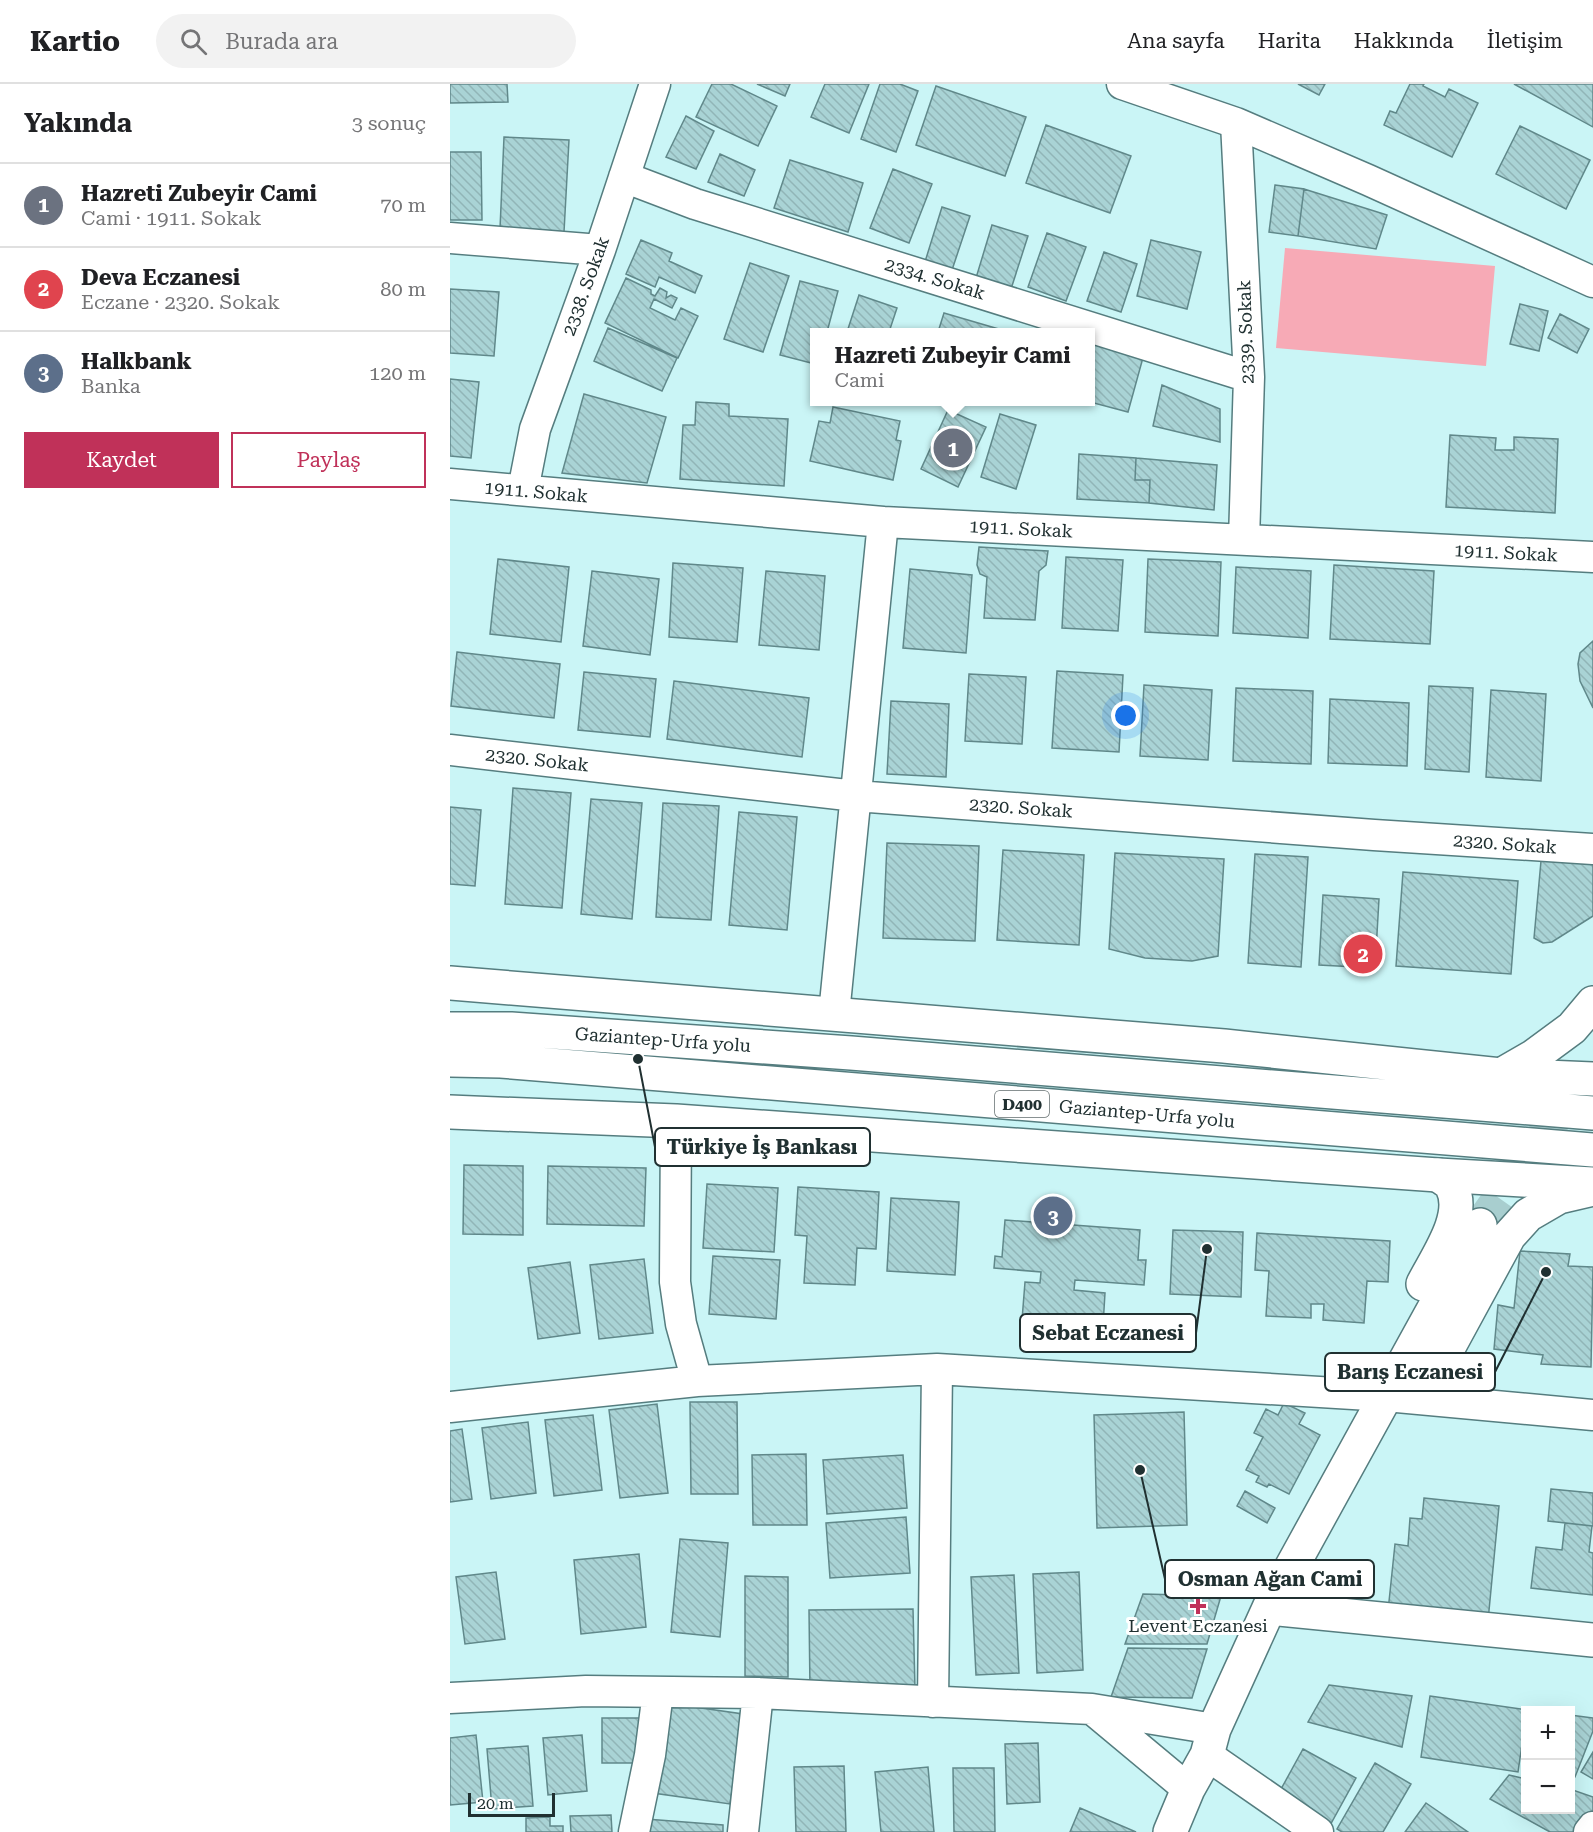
<!DOCTYPE html>
<html lang="tr">
<head>
<meta charset="utf-8">
<style>
  :root { --surface:#fff; --page:#f2f2f2; --text:#202124; --muted:#757577; --line:#e0e0e0; --accent:#c03159 }
  body { margin:0; font-family:"Roboto Serif",serif; background:var(--page); color:var(--text) }
  .controls { position:absolute; right:18px; bottom:18px; display:grid; overflow:hidden; border-radius:0px; box-shadow:0 6px 24px #0002 }
  .controls button { width:54px; height:54px; display:grid; place-items:center; padding:0; border:0; border-bottom:2px solid var(--line); background:var(--surface); color:var(--text); font:30px sans-serif }
  .scale { position:absolute; left:18px; bottom:15px; width:87px; box-sizing:border-box; padding-left:6px; border:3px solid #203031; border-top:0; font-size:16px; line-height:21px; white-space:nowrap; color:#203031; -webkit-text-stroke:4px #fff; paint-order:stroke }
  .you { position:absolute; left:676px; top:632px; width:21px; height:21px; margin:-15px; border:4px solid #fff; border-radius:50%; background:#1a73e8; box-shadow:0 0 0 9px #1a73e833 }
  .badge { display:grid; place-items:center; width:39px; height:39px; border-radius:50%; background:var(--accent); color:#fff; font-size:20px; font-weight:700 }
  .pin { position:absolute; translate:-50% -50%; border:3px solid #fff; box-shadow:0 2px 6px #0006 }
  .popup { position:absolute; left:360px; top:244px; width:285px; height:78px; box-sizing:border-box; display:grid; place-content:center; border-radius:0px; background:var(--surface); filter:drop-shadow(0 2px 4px #0005); font-size:20px; white-space:nowrap; color:var(--muted) }
  .popup b { font-size:22px; color:var(--text) }
  .popup::after { content:''; position:absolute; left:50%; top:100%; margin-left:-12px; border:12px solid transparent; border-top-color:var(--surface) }
  .list { margin:0; padding:0; list-style:none }
  h2 { display:flex; justify-content:space-between; align-items:center; height:78px; margin:0; padding:0 24px; font-size:26px }
  h2 small { font-size:20px; font-weight:400; color:var(--muted) }
  .list li { display:grid; grid-template-columns:39px 1fr auto; gap:18px; align-items:center; box-sizing:border-box; height:84px; padding:0 24px; border-top:2px solid var(--line) }
  .list b { display:block; font-size:22px; white-space:nowrap }
  .list p { margin:0; font-size:20px; white-space:nowrap; color:var(--muted) }
  .list em { font-size:20px; font-style:normal; color:var(--muted) }
  .actions { display:flex; gap:12px; padding:18px 24px }
  .actions a { flex:1; padding:14px 0; border:2px solid var(--accent); border-radius:0px; text-align:center; font-size:21px; color:var(--accent) }
  .actions .main { background:var(--accent); color:#fff }
  .icon { flex:none; width:33px; height:33px; fill:none; stroke:currentColor; stroke-width:2; stroke-linecap:round; stroke-linejoin:round }
  .map { position:relative; flex:none; width:1143px; height:1748px; overflow:hidden }
  header { display:flex; align-items:center; gap:36px; box-sizing:border-box; height:84px; padding:0 30px; background:var(--surface); border-bottom:2px solid var(--line) }
  header strong { font-size:28px }
  nav { display:flex; gap:33px; margin-inline-start:auto; font-size:21px }
  .search { width:420px; height:54px; background:var(--page); display:flex; align-items:center; gap:15px; box-sizing:border-box; padding:0 21px; border-radius:33px; color:var(--muted); font-size:22px }
  main { display:flex }
  aside { flex:1; background:var(--surface) }
  .map>svg:first-child { display:block }
  .pitch { fill:#f7aab6 }
  .building { fill:url(#building-back-hatch); stroke:#60888a; stroke-width:1.5 }
  .lines { fill:none; stroke-linecap:round; stroke-linejoin:round }
  .tertiary-tunnel { stroke:#a8cecf; stroke-width:33; stroke-dasharray:33 16; stroke-linecap:butt }
  .minor-casing { stroke:#557d7f; stroke-width:33 }
  .tertiary-casing { stroke:#557d7f; stroke-width:36 }
  .trunk-casing { stroke:#557d7f; stroke-width:36 }
  .minor { stroke:#fff; stroke-width:30 }
  .tertiary { stroke:#fff; stroke-width:33 }
  .trunk { stroke:#fff; stroke-width:33 }
  .poi-dot { fill:#c03159; stroke:#fff; stroke-width:2 }
  .labels { text-anchor:middle; stroke-width:6; stroke-linejoin:round; paint-order:stroke }
  .shield { fill:#fff; stroke:#636e6f; stroke-width:1.5 }
  .shield-label { font-size:16px; font-weight:bold; fill:#203031 }
  .street-label { font-size:18px; fill:#203031; stroke:#fff }
  .poi-label { font-size:18px; fill:#203031; stroke:#fff }
  .leader { fill:none; stroke:#203031; stroke-width:2 }
  .callout-dot { fill:#203031; stroke:#fff; stroke-width:2 }
  .callout { fill:#fff; stroke:#203031; stroke-width:2 }
  .callout-label { font-size:20px; text-anchor:middle; font-weight:bold; fill:#203031 }
</style>
</head>
<body>
<header>
<strong>Kartio</strong>
<div class="search"><svg class="icon" aria-label="search" viewBox="0 0 24 24"><circle cx="10" cy="10" r="6"/><path d="M15 15l6 6"/></svg>Burada ara</div>
<nav><a>Ana sayfa</a><a>Harita</a><a>Hakkında</a><a>İletişim</a></nav>
</header>
<main>
<aside>
<h2>Yakında<small>3 sonuç</small></h2>
<ul class="list">
<li><span class="badge" style="background:#6b7280">1</span><div><b>Hazreti Zubeyir Cami</b><p>Cami · 1911. Sokak</p></div><em>70 m</em></li>
<li><span class="badge" style="background:#e0444e">2</span><div><b>Deva Eczanesi</b><p>Eczane · 2320. Sokak</p></div><em>80 m</em></li>
<li><span class="badge" style="background:#5c6f8a">3</span><div><b>Halkbank</b><p>Banka</p></div><em>120 m</em></li>
</ul>
<div class="actions"><a class="main">Kaydet</a><a>Paylaş</a></div>
</aside>
<div class="map">
<svg width="1143" height="1748" viewBox="0 0 1143 1748">
  <defs>
    <pattern id="building-back-hatch" width="6" height="6" patternUnits="userSpaceOnUse" patternTransform="scale(1.5)"><rect width="6" height="6" fill="#a9d3d5"/><path d="M-1 5l2 2M0 0l6 6M5-1l2 2" fill="none" stroke="#91b5b7"/></pattern>
  </defs>
  <rect width="100%" height="100%" fill="#caf5f6"/>
  <path class="pitch" d="M835 164 1045 182 1036 282 826 264Z"/>
  <path class="building" d="M0 0H57L58 18 0 19Z
    M262 0H281L327 22 308 62 246 33Z
    M307 0H340L335 12Z
    M375 0H419L399 49 361 33Z
    M430 0H450L468 7 446 68 411 55Z
    M848 0H875L869 11Z
    M960 0H974L973 2 995 13 999 5 1028 19 1002 73 934 41 940 27 946 29Z
    M1064 0H1143V43Z
    M486 2 576 33 555 92 466 61Z
    M236 32 264 47 246 85 216 73Z
    M596 41 681 72 660 129 576 99Z
    M1070 42 1140 76 1116 125 1046 90Z
    M54 53 119 56 114 148 50 145Z
    M0 68H31L32 136H0Z
    M270 70 305 86 294 112 258 98Z
    M340 76 413 99 398 148 324 124Z
    M443 85 482 100 459 159 420 144Z
    M825 101 854 105 848 152 819 148Z
    M854 105 937 131 926 165 848 152Z
    M492 123 520 132 501 189 474 181Z
    M542 141 578 152 561 205 526 194Z
    M597 149 636 163 616 217 578 203Z
    M191 156 222 169 219 177 252 192 245 209 209 193 205 203 176 190Z
    M701 156 751 168 737 225 687 212Z
    M654 168 687 180 671 228 637 217Z
    M300 179 339 192 313 268 274 255Z
    M176 194 201 206V210L205 212 210 204 217 208 216 214 221 211 227 214 222 224 204 215 200 224 225 236 231 224 248 232 228 274 155 239Z
    M350 197 388 207 377 248H365V280L330 271Z
    M0 205 49 208 44 272 0 269Z
    M409 211 447 224 439 248H397Z
    M1070 220 1098 227 1089 267 1060 260Z
    M494 229 559 248H488Z
    M1110 230 1139 245 1127 269 1098 254Z
    M158 244 227 274 212 307 144 277Z
    M641 255 694 270 678 328 640 318Z
    M0 295 29 298 21 374 0 372Z
    M712 301 770 325V358L703 342Z
    M134 310 216 333 197 399 112 389Z
    M246 318 279 320V332L338 335 334 402 230 395 233 341H245Z
    M383 323 450 337 446 356 451 357 443 396 360 377 369 337 380 339Z
    M498 326 536 343 508 403 471 385Z
    M550 330 586 341 566 405 531 393Z
    M1000 351 1046 354 1045 366H1064V353L1108 355 1105 429 996 423Z
    M629 370 686 374 685 396H700L699 419 627 415Z
    M686 374 767 381 764 426 699 419 700 396H685Z
    M529 463 598 467 596 481 589 487 585 536 534 534 537 493 530 490 527 481Z
    M616 473 673 476 668 547 612 544Z
    M48 475 119 483 111 558 40 550Z
    M698 475 771 478 768 552 695 548Z
    M223 479 293 484 287 558 219 553Z
    M884 481 984 487 980 560 880 555Z
    M786 483 861 487 858 554 783 549Z
    M460 485 522 491 516 569 453 564Z
    M142 487 209 495 200 571 133 562Z
    M316 487 375 492 369 566 309 561Z
    M1143 557V624L1130 597 1128 580 1130 569Z
    M7 568 110 580 104 634 1 622Z
    M607 587 673 591 669 668 602 664Z
    M134 588 206 595 200 653 128 646Z
    M519 590 576 593 572 660 515 657Z
    M224 597 359 614 352 673 217 655Z
    M694 601 762 606 758 676 690 672Z
    M979 602 1023 604 1019 688 975 685Z
    M786 604 863 607 861 680 783 677Z
    M1041 606 1096 610 1091 697 1036 693Z
    M880 615 959 619 957 682 878 679Z
    M441 617 499 620 496 693 437 690Z
    M63 704 121 709 112 824 55 820Z
    M141 715 192 719 182 835 131 830Z
    M213 719 269 722 261 836 206 833Z
    M0 723 31 726 25 802 0 800Z
    M289 728 347 733 337 846 279 841Z
    M437 759 529 762 525 857 433 854Z
    M553 766 634 771 629 861 547 856Z
    M1092 766 1143 769V832L1102 858 1093 859 1084 854Z
    M665 769 774 775 768 872 742 877 695 874 659 865Z
    M805 770 858 773 851 883 798 879Z
    M953 788 1068 797 1061 890 946 882Z
    M873 811 929 815 925 884 869 881Z
    M14 1081 73 1082V1151L13 1150Z
    M98 1082 196 1084 194 1142 97 1140Z
    M257 1100 328 1104 324 1168 253 1164Z
    M348 1103 429 1108 426 1165 407 1164 405 1201 354 1199 357 1152 345 1151Z
    M441 1114 509 1118 505 1191 437 1187Z
    M555 1136 690 1146 688 1176H696L694 1201 625 1196 624 1206 655 1209 653 1242 572 1236 575 1198 590 1199 591 1188 544 1184 545 1172 552 1173Z
    M723 1146 793 1148 791 1213 720 1210Z
    M807 1149 940 1157 938 1198 917 1197 914 1239 873 1236 874 1220H861V1234L816 1232 819 1187 805 1186Z
    M1070 1167 1120 1170 1118 1182 1143 1183 1141 1283 1091 1280 1093 1271 1044 1265 1048 1221 1064 1224Z
    M263 1172 330 1176 326 1235 259 1230Z
    M194 1175 203 1249 149 1255 140 1181Z
    M120 1178 130 1249 88 1255 78 1184Z
    M240 1318H287L288 1410H241Z
    M834 1319 855 1329 849 1340 870 1351 839 1410 819 1400 817 1403 806 1398 809 1392 796 1386 813 1353 804 1349 816 1325 828 1331Z
    M207 1320 218 1409 170 1414 159 1326Z
    M734 1328 737 1441 647 1444 644 1331Z
    M143 1331 152 1406 104 1412 95 1336Z
    M78 1338 86 1409 41 1415 32 1344Z
    M12 1345 22 1415 0 1418V1347Z
    M356 1370 357 1441H303L302 1371Z
    M453 1371 457 1424 377 1430 373 1376Z
    M1101 1405 1143 1409V1442L1098 1437Z
    M795 1407 825 1424 817 1439 787 1422Z
    M974 1414 1049 1422 1038 1537 938 1527 945 1460 958 1462 960 1434 972 1435Z
    M456 1433 460 1489 380 1494 376 1439Z
    M1115 1439 1142 1442 1139 1468 1143 1469V1511L1081 1504 1086 1463 1112 1466Z
    M230 1455 278 1459 270 1553 221 1548Z
    M189 1470 196 1543 131 1550 124 1476Z
    M46 1488 55 1555 15 1560 6 1493Z
    M629 1488 633 1586 587 1589 583 1490Z
    M564 1491 569 1589 526 1591 521 1493Z
    M295 1492 338 1493V1593L295 1592Z
    M693 1510 771 1512 757 1560H675Z
    M463 1525 465 1605 360 1607 359 1526Z
    M678 1564 757 1565 742 1614 661 1613Z
    M879 1601 962 1612 952 1663 858 1638Z
    M980 1612 1077 1626 1068 1688 971 1673Z
    M216 1619 293 1630 280 1720 203 1709Z
    M1120 1631 1143 1634V1647L1125 1693 1120 1692Z
    M152 1634H194V1679H152Z
    M26 1651 33 1718 0 1721V1654Z
    M132 1651 137 1707 98 1711 93 1654Z
    M588 1659 590 1718 557 1720 555 1660Z
    M78 1662 83 1722 42 1725 37 1665Z
    M853 1665 906 1694 878 1745 825 1716Z
    M1143 1668V1695L1131 1688Z
    M925 1679 961 1700 933 1748H892L887 1745Z
    M394 1682 396 1748H346L344 1683Z
    M478 1683 484 1748H431L425 1688Z
    M503 1684H544L545 1748H504Z
    M1059 1691 1076 1695V1726H1120V1705L1143 1713V1732L1133 1748H1100L1040 1715Z
    M976 1719 1018 1748H955Z
    M630 1724 686 1748H620Z
    M161 1731 162 1748H121L120 1732Z
    M100 1733V1742H113V1748H76V1734Z
    M196 1735 273 1741V1748H195Z"/>
  <g class="lines">
    <path class="tertiary-tunnel" d="M1030 1141 1126 1005"/>
    <defs>
      <path id="minor" d="M672 0 786 39 918 96 1143 198
        M786 39 799 293 794 456
        M174 93 245 120 799 293
        M0 154 150 166
        M0 400 433 438 1143 473
        M73 406 85 345 150 166 205 0
        M0 666 406 712 924 751 1143 765
        M384 930 433 438
        M226 1037 225 1198 231 1240 247 1297
        M0 1323 247 1297 487 1285 936 1312 1143 1331
        M0 1614 136 1607 308 1609 642 1625 764 1645
        M483 1618 487 1285
        M642 1625 738 1705
        M757 1671 868 1748
        M184 1748 200 1671 208 1608
        M293 1748 308 1609
        M1139 1748 1143 1743"/>
      <path id="tertiary" d="M1051 991 1084 972 1122 944 1143 919
        M973 1200C986 1174 1017 1132 1002 1103 1000 1098 992 1094 988 1091
        M946 1295 990 1279 1059 1152 1078 1131 1109 1113 1143 1105
        M819 1524 1143 1556
        M720 1748 738 1705 757 1671 764 1645 819 1524 1030 1141"/>
      <path id="trunk" d="M0 899 774 962 1051 991 1143 995
        M0 945H61L401 969 1143 1029
        M0 976 51 977 1143 1066
        M0 1028 226 1037 988 1091 1143 1100"/>
    </defs>
    <use href="#minor" class="minor-casing"/>
    <use href="#tertiary" class="tertiary-casing"/>
    <use href="#trunk" class="trunk-casing"/>
    <use href="#minor" class="minor"/>
    <use href="#tertiary" class="tertiary"/>
    <use href="#trunk" class="trunk"/>
  </g>
  <path class="poi-dot" d="M745 1513h6v6h6v6h-6v6h-6v-6h-6v-6h6z"/>
  <g class="labels">
    <rect class="shield" x="545" y="1007" width="54" height="26" rx="4.5"/>
    <g class="shield-label">
      <text x="572" y="1026">D400</text>
    </g>
    <g class="street-label">
      <text transform="translate(485 195) rotate(17)" y="6">2334. Sokak</text>
      <text transform="translate(136 202) rotate(-70)" y="6">2338. Sokak</text>
      <text transform="translate(796 248) rotate(-92)" y="6">2339. Sokak</text>
      <text transform="translate(86 408) rotate(5)" y="6">1911. Sokak</text>
      <text transform="translate(571 445) rotate(3)" y="6">1911. Sokak</text>
      <text transform="translate(1056 469) rotate(3)" y="6">1911. Sokak</text>
      <text transform="translate(87 676) rotate(6)" y="6">2320. Sokak</text>
      <text transform="translate(571 724) rotate(4)" y="6">2320. Sokak</text>
      <text transform="translate(1055 760) rotate(4)" y="6">2320. Sokak</text>
      <text transform="translate(213 956) rotate(4)" y="6">Gaziantep-Urfa yolu</text>
      <text transform="translate(697 1030) rotate(5)" y="6">Gaziantep-Urfa yolu</text>
    </g>
    <g class="poi-label">
      <text x="748" y="1548">Levent Eczanesi</text>
    </g>
  </g>
  <path class="leader" d="M188 975L205 1063M757 1165L746 1249M1096 1188L1045 1288M690 1386L715 1495"/>
  <g class="callout-dot">
    <circle cx="188" cy="975" r="6"/>
    <circle cx="757" cy="1165" r="6"/>
    <circle cx="1096" cy="1188" r="6"/>
    <circle cx="690" cy="1386" r="6"/>
  </g>
  <g class="callout">
    <rect x="205" y="1044" width="215" height="38" rx="6"/>
    <rect x="570" y="1230" width="176" height="38" rx="6"/>
    <rect x="875" y="1269" width="170" height="38" rx="6"/>
    <rect x="715" y="1476" width="209" height="38" rx="6"/>
  </g>
  <g class="callout-label">
    <text x="312" y="1070">Türkiye İş Bankası</text>
    <text x="658" y="1256">Sebat Eczanesi</text>
    <text x="960" y="1295">Barış Eczanesi</text>
    <text x="820" y="1502">Osman Ağan Cami</text>
  </g>
</svg>
<div class="controls">
<button>+</button>
<button>−</button>
</div>
<div class="scale">20 m</div>
<div class="you"></div>
<div class="pin badge" style="left:503px;top:364px;background:#6b7280">1</div>
<div class="popup"><b>Hazreti Zubeyir Cami</b>Cami</div>
<div class="pin badge" style="left:913px;top:870px;background:#e0444e">2</div>
<div class="pin badge" style="left:603px;top:1132px;background:#5c6f8a">3</div>
</div>
</main>
</body>
</html>
